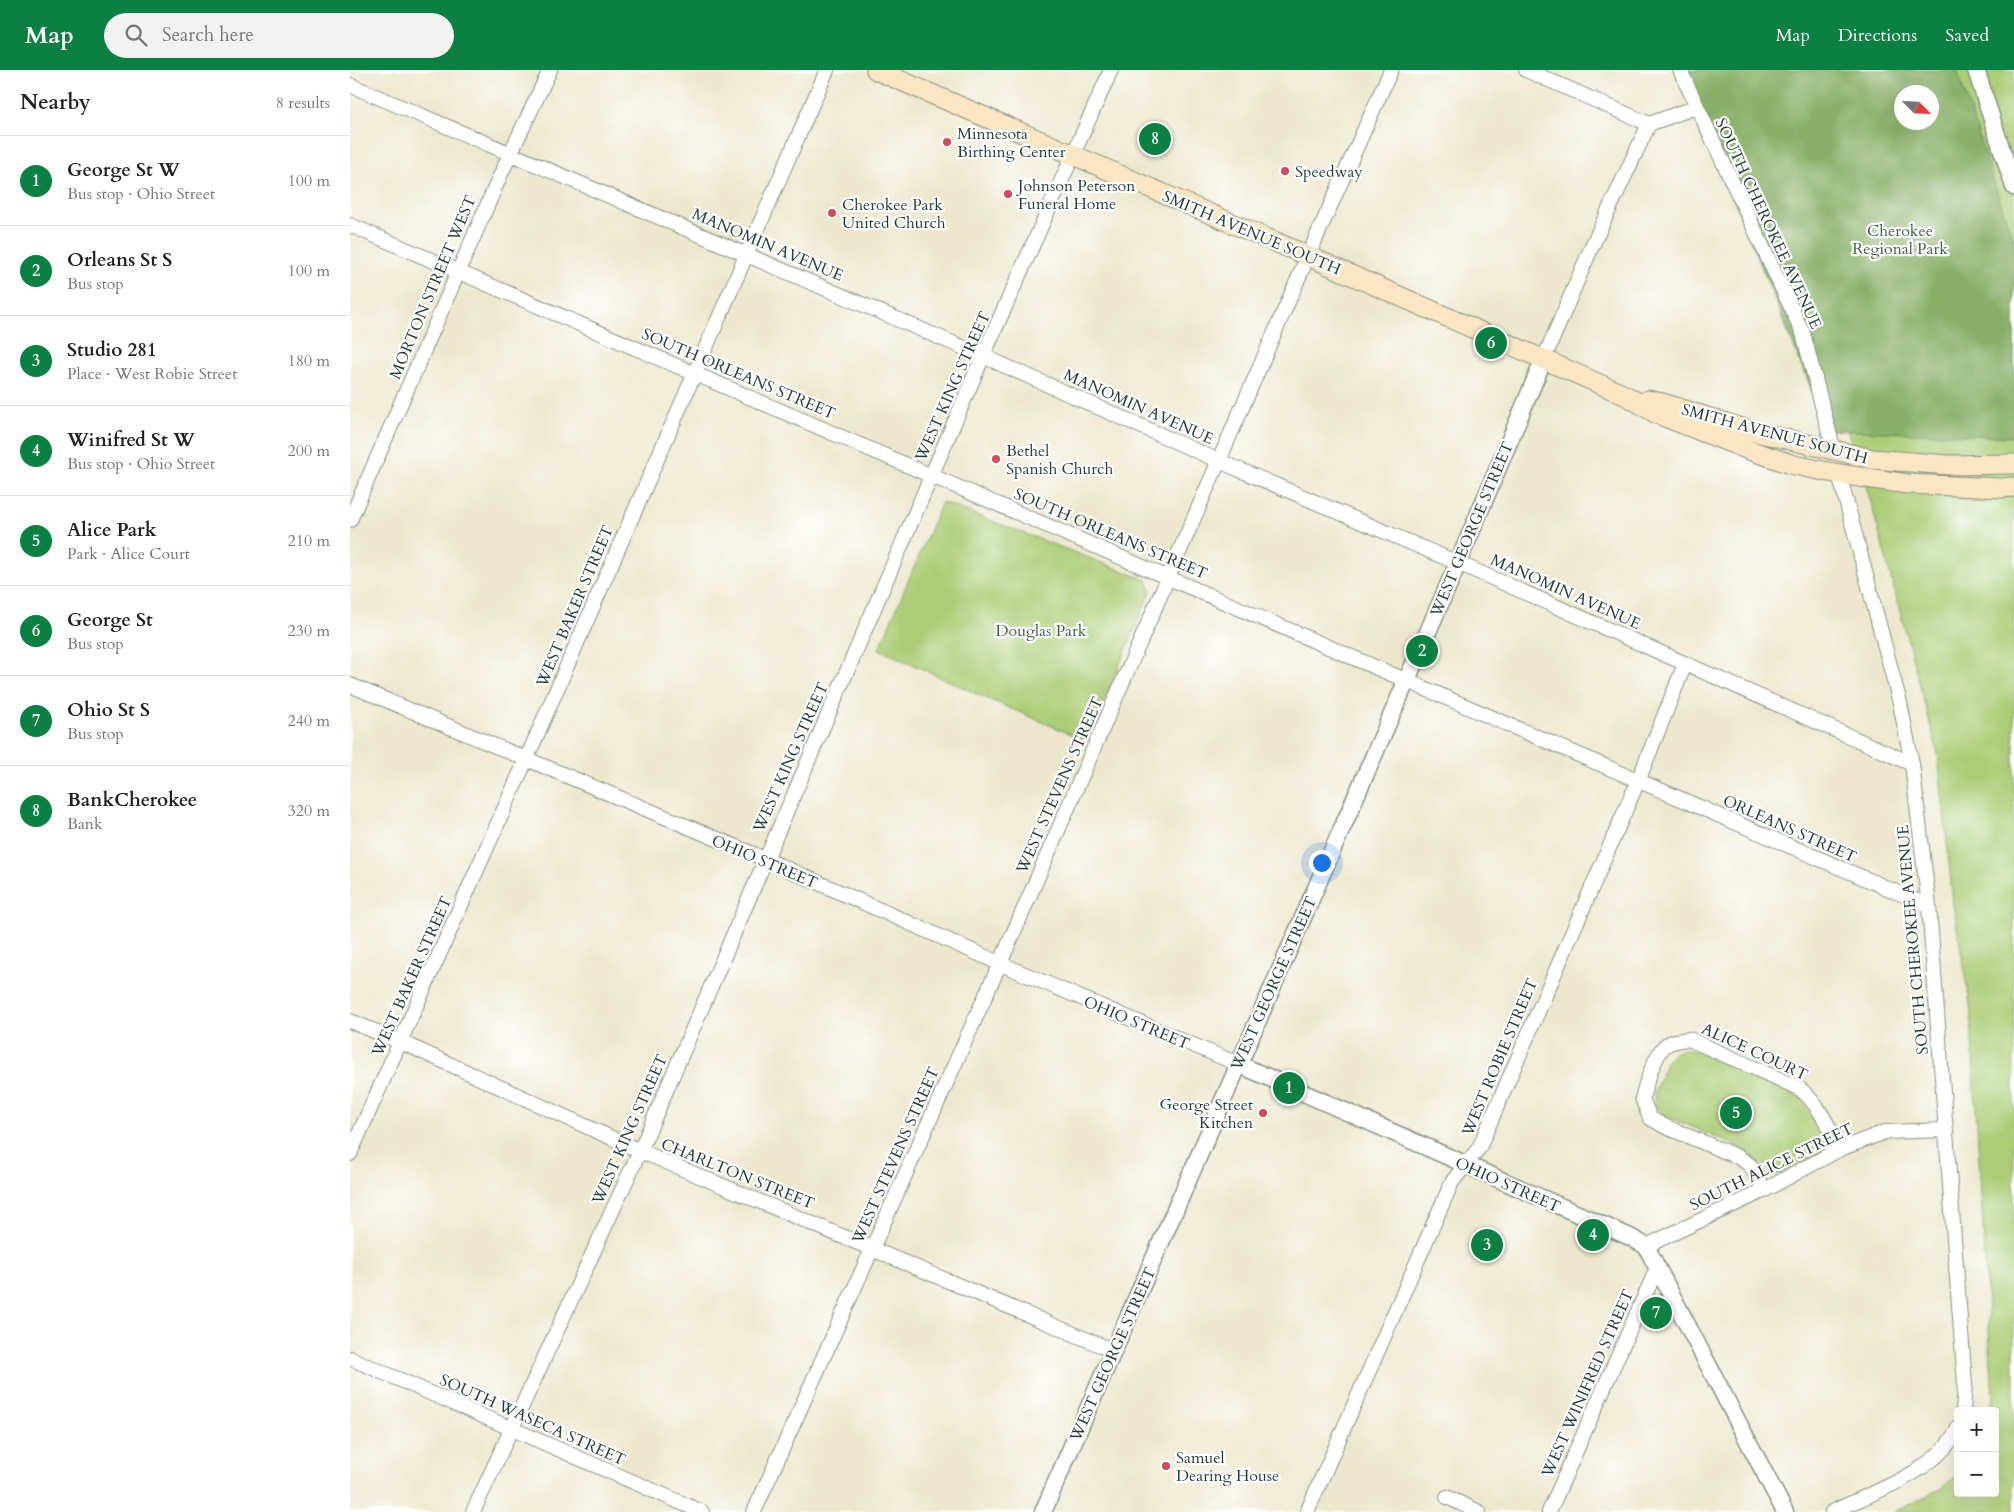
<!DOCTYPE html>
<html lang="en">
<head>
<meta charset="utf-8">
<style>
  :root { --surface:#fff; --page:#f2f2f2; --text:#202124; --muted:#757577; --line:#e0e0e0; --accent:#0b8043 }
  body { margin:0; font-family:Cardo,serif; background:var(--page); color:var(--text) }
  .controls { position:absolute; right:15px; bottom:15px; display:grid; overflow:hidden; border-radius:5px; box-shadow:0 5px 20px #0002 }
  .controls button { width:45px; height:45px; display:grid; place-items:center; padding:0; border:0; border-bottom:1px solid var(--line); background:var(--surface); color:var(--text); font:25px sans-serif }
  .compass { position:absolute; left:1544px; top:15px; width:45px; height:45px; border-radius:50%; background:var(--surface); box-shadow:0 5px 20px #0002; rotate:114deg }
  .you { position:absolute; left:971px; top:792px; width:18px; height:18px; margin:-12px; border:4px solid #fff; border-radius:50%; background:#1a73e8; box-shadow:0 0 0 8px #1a73e833 }
  .badge { display:grid; place-items:center; width:32px; height:32px; border-radius:50%; background:var(--accent); color:#fff; font-size:16px; font-weight:700 }
  .pin { position:absolute; translate:-50% -50%; border:2px solid #fff; box-shadow:0 1px 5px #0006 }
  .list { margin:0; padding:0; list-style:none }
  h2 { display:flex; justify-content:space-between; align-items:center; height:65px; margin:0; padding:0 20px; font-size:21px }
  h2 small { font-size:16px; font-weight:400; color:var(--muted) }
  .list li { display:grid; grid-template-columns:32px 1fr auto; gap:15px; align-items:center; box-sizing:border-box; height:90px; padding:0 20px; border-top:1px solid var(--line) }
  .list b { display:block; font-size:19px; white-space:nowrap }
  .list p { margin:0; font-size:16px; white-space:nowrap; color:var(--muted) }
  .list em { font-size:16px; font-style:normal; color:var(--muted) }
  .icon { flex:none; width:28px; height:28px; fill:none; stroke:currentColor; stroke-width:2; stroke-linecap:round; stroke-linejoin:round }
  .map { position:relative; flex:none; width:1664px; height:1442px; overflow:hidden }
  header { display:flex; align-items:center; gap:30px; box-sizing:border-box; height:70px; padding:0 25px; background:var(--accent); color:#fff }
  header strong { font-size:24px }
  nav { display:flex; gap:28px; margin-inline-start:auto; font-size:18px }
  .search { width:350px; height:45px; background:var(--page); display:flex; align-items:center; gap:12px; box-sizing:border-box; padding:0 18px; border-radius:28px; color:var(--muted); font-size:19px }
  main { display:flex }
  aside { flex:1; background:var(--surface) }
  .map>svg:first-child { display:block }
  .green { fill:#abcd76; stroke:#658555; fill-rule:evenodd }
  .forest { fill:#88b067; stroke:#54764e; fill-rule:evenodd }
  .lines { fill:none; stroke-linecap:round; stroke-linejoin:round }
  .minor-casing { stroke:#869280; stroke-width:16 }
  .tertiary-casing { stroke:#869280; stroke-width:19 }
  .secondary-casing { stroke:#869280; stroke-width:21 }
  .minor { stroke:#fff; stroke-width:14 }
  .tertiary { stroke:#fff; stroke-width:16 }
  .secondary { stroke:#fbe6c4; stroke-width:19 }
  .poi-dot { fill:#d1495b; stroke:#fff; stroke-width:2 }
  .labels { text-anchor:middle; stroke-width:4.5; stroke-linejoin:round; paint-order:stroke }
  .poi-label { font-size:16px; fill:#1f3d34; stroke:#fff; text-anchor:start }
  .street-label { font-size:16px; fill:#1f3d34; stroke:#fff }
  .park-label { font-size:16px; fill:#426144; stroke:#fff }
</style>
</head>
<body>
<header>
<strong>Map</strong>
<div class="search"><svg class="icon" aria-label="search" viewBox="0 0 24 24"><circle cx="10" cy="10" r="6"/><path d="M15 15l6 6"/></svg>Search here</div>
<nav><a>Map</a><a>Directions</a><a>Saved</a></nav>
</header>
<main>
<aside>
<h2>Nearby<small>8 results</small></h2>
<ul class="list">
<li><span class="badge">1</span><div><b>George St W</b><p>Bus stop · Ohio Street</p></div><em>100 m</em></li>
<li><span class="badge">2</span><div><b>Orleans St S</b><p>Bus stop</p></div><em>100 m</em></li>
<li><span class="badge">3</span><div><b>Studio 281</b><p>Place · West Robie Street</p></div><em>180 m</em></li>
<li><span class="badge">4</span><div><b>Winifred St W</b><p>Bus stop · Ohio Street</p></div><em>200 m</em></li>
<li><span class="badge">5</span><div><b>Alice Park</b><p>Park · Alice Court</p></div><em>210 m</em></li>
<li><span class="badge">6</span><div><b>George St</b><p>Bus stop</p></div><em>230 m</em></li>
<li><span class="badge">7</span><div><b>Ohio St S</b><p>Bus stop</p></div><em>240 m</em></li>
<li><span class="badge">8</span><div><b>BankCherokee</b><p>Bank</p></div><em>320 m</em></li>
</ul>
</aside>
<div class="map">
<svg width="1664" height="1442" viewBox="0 0 1664 1442">
  <rect width="100%" height="100%" fill="#fff"/>
  <filter id="ink" filterUnits="userSpaceOnUse"><feTurbulence type="fractalNoise" baseFrequency=".02" numOctaves="2"/><feDisplacementMap in="SourceGraphic" scale="10" xChannelSelector="R" yChannelSelector="G"/><feConvolveMatrix kernelMatrix="1 2 1 2 8 2 1 2 1" color-interpolation-filters="sRGB"/></filter>
  <filter id="wash" filterUnits="userSpaceOnUse"><feTurbulence type="fractalNoise" baseFrequency=".0096" numOctaves="4" result="noise"/><feDisplacementMap in="SourceGraphic" scale="20" xChannelSelector="R" yChannelSelector="G"/><feGaussianBlur stdDeviation="1.12" result="paint"/><feColorMatrix in="noise" values="0 0 0 0 0 0 0 0 0 0 0 0 0 0 0 0 0 1.4 0 .05"/><feComposite in="paint" operator="in"/></filter>
  <g filter="url(#wash)">
    <rect width="100%" height="100%" fill="#ede8cd"/>
    <path class="green" d="M1345 0H1664V1442H1544L1590 1419 1608 1405V1423H1645V1341H1640L1643 1329 1620 935 1603 833 1588 684 1520 429 1456 236ZM1552 22H1582V52H1552Z
      M592 432 797 510 801 521 737 671 638 629 529 579Z
      M1333 979 1348 981 1451 1028 1474 1069 1475 1076 1472 1082 1430 1104H1424L1393 1079 1314 1045 1305 1035 1304 1023 1317 990 1326 982Z"/>
    <path class="forest" d="M1331 0H1607L1664 173V367L1478 360ZM1552 22H1582V52H1552Z"/>
  </g>
  <g filter="url(#ink)">
    <g class="lines">
      <defs>
        <path id="minor" d="M1176 0 1299 54
          M1330 0 1453 263 1484 381
          M0 15 633 286 869 391 1108 493 1562 694
          M1299 54 1346 37
          M0 155 1579 836
          M1193 291 1242 176 1299 54
          M1489 404 1550 633 1562 694 1579 836 1615 1315 1613 1341
          M0 450 154 97 200 0
          M0 615 415 789 665 900 888 994
          M0 951 51 972 290 1081 764 1281
          M0 1084 176 690 477 0
          M1413 1121 1409 1109 1400 1095 1388 1087 1314 1056 1300 1048 1292 1028C1295 1016 1306 982 1316 975 1323 970 1332 970 1339 969L1449 1018C1469 1034 1478 1056 1490 1079
          M1296 1176 1413 1121 1490 1079 1535 1062 1596 1060
          M0 1288 352 1442
          M1097 1427 1129 1442
          M123 1442 290 1081 633 286 761 0
          M404 1442 656 880 958 186 1041 0
          M957 1442 1102 1112 1129 1078 1288 711 1335 594
          M1199 1442 1307 1198
          M1482 1442C1523 1422 1590 1401 1608 1357"/>
        <path id="tertiary" d="M1626 0 1664 117
          M888 994 1280 1167 1296 1176 1435 1442
          M693 1442 1108 493 1193 291"/>
        <path id="secondary" d="M526 0 958 186 1277 326 1307 344 1396 379 1444 395 1489 404 1558 414 1651 418 1664 417
          M1298 330 1313 333 1402 361 1522 389 1599 395 1664 394"/>
      </defs>
      <use href="#minor" class="minor-casing"/>
      <use href="#tertiary" class="tertiary-casing"/>
      <use href="#secondary" class="secondary-casing"/>
      <use href="#minor" class="minor"/>
      <use href="#tertiary" class="tertiary"/>
      <use href="#secondary" class="secondary"/>
    </g>
  </g>
  <g class="poi-dot">
    <circle cx="597" cy="72" r="5"/>
    <circle cx="935" cy="101" r="5"/>
    <circle cx="658" cy="124" r="5"/>
    <circle cx="482" cy="143" r="5"/>
    <circle cx="646" cy="389" r="5"/>
    <circle cx="913" cy="1043" r="5"/>
    <circle cx="816" cy="1396" r="5"/>
  </g>
  <g class="labels">
    <g class="poi-label">
      <text x="607" y="69">Minnesota<tspan x="607" dy="18">Birthing Center</tspan></text>
      <text x="945" y="107">Speedway</text>
      <text x="668" y="121">Johnson Peterson<tspan x="668" dy="18">Funeral Home</tspan></text>
      <text x="492" y="140">Cherokee Park<tspan x="492" dy="18">United Church</tspan></text>
      <text x="656" y="386">Bethel<tspan x="656" dy="18">Spanish Church</tspan></text>
      <text x="903" y="1040" text-anchor="end">George Street<tspan x="903" dy="18">Kitchen</tspan></text>
      <text x="826" y="1393">Samuel<tspan x="826" dy="18">Dearing House</tspan></text>
    </g>
    <g class="street-label">
      <text transform="translate(1419 153) rotate(65)" y="6">SOUTH CHEROKEE AVENUE</text>
      <text transform="translate(902 162) rotate(23)" y="6">SMITH AVENUE SOUTH</text>
      <text transform="translate(418 174) rotate(23)" y="6">MANOMIN AVENUE</text>
      <text transform="translate(82 217) rotate(-67)" y="6">MORTON STREET WEST</text>
      <text transform="translate(389 303) rotate(23)" y="6">SOUTH ORLEANS STREET</text>
      <text transform="translate(602 316) rotate(-66)" y="6">WEST KING STREET</text>
      <text transform="translate(789 336) rotate(24)" y="6">MANOMIN AVENUE</text>
      <text transform="translate(1425 363) rotate(15)" y="6">SMITH AVENUE SOUTH</text>
      <text transform="translate(1121 459) rotate(-67)" y="6">WEST GEORGE STREET</text>
      <text transform="translate(761 463) rotate(23)" y="6">SOUTH ORLEANS STREET</text>
      <text transform="translate(1216 521) rotate(24)" y="6">MANOMIN AVENUE</text>
      <text transform="translate(224 536) rotate(-67)" y="6">WEST BAKER STREET</text>
      <text transform="translate(440 687) rotate(-66)" y="6">WEST KING STREET</text>
      <text transform="translate(709 715) rotate(-66)" y="6">WEST STEVENS STREET</text>
      <text transform="translate(1440 758) rotate(24)" y="6">ORLEANS STREET</text>
      <text transform="translate(415 791) rotate(23)" y="6">OHIO STREET</text>
      <text transform="translate(1562 870) rotate(-95)" y="6">SOUTH CHEROKEE AVENUE</text>
      <text transform="translate(61 906) rotate(-66)" y="6">WEST BAKER STREET</text>
      <text transform="translate(923 913) rotate(-66)" y="6">WEST GEORGE STREET</text>
      <text transform="translate(787 952) rotate(23)" y="6">OHIO STREET</text>
      <text transform="translate(1405 981) rotate(25)" y="6">ALICE COURT</text>
      <text transform="translate(1149 987) rotate(-67)" y="6">WEST ROBIE STREET</text>
      <text transform="translate(279 1059) rotate(-66)" y="6">WEST KING STREET</text>
      <text transform="translate(545 1085) rotate(-66)" y="6">WEST STEVENS STREET</text>
      <text transform="translate(1421 1096) rotate(-26)" y="6">SOUTH ALICE STREET</text>
      <text transform="translate(388 1103) rotate(22)" y="6">CHARLTON STREET</text>
      <text transform="translate(1158 1114) rotate(24)" y="6">OHIO STREET</text>
      <text transform="translate(762 1284) rotate(-66)" y="6">WEST GEORGE STREET</text>
      <text transform="translate(1237 1313) rotate(-66)" y="6">WEST WINIFRED STREET</text>
      <text transform="translate(183 1349) rotate(24)" y="6">SOUTH WASECA STREET</text>
    </g>
    <g class="park-label">
      <text x="1550" y="166">Cherokee<tspan x="1550" dy="18">Regional Park</tspan></text>
      <text x="691" y="566">Douglas Park</text>
    </g>
  </g>
</svg>
<div class="controls">
<button>+</button>
<button>−</button>
</div>
<svg class="compass" viewBox="-18 -18 36 36"><path d="M0-13l5 13h-10z" fill="#e53935"/><path d="M0 13l5-13h-10z" fill="#757577"/></svg>
<div class="you"></div>
<div class="pin badge" style="left:939px;top:1018px">1</div>
<div class="pin badge" style="left:1072px;top:581px">2</div>
<div class="pin badge" style="left:1137px;top:1175px">3</div>
<div class="pin badge" style="left:1243px;top:1165px">4</div>
<div class="pin badge" style="left:1386px;top:1043px">5</div>
<div class="pin badge" style="left:1141px;top:273px">6</div>
<div class="pin badge" style="left:1306px;top:1243px">7</div>
<div class="pin badge" style="left:805px;top:69px">8</div>
</div>
</main>
</body>
</html>
